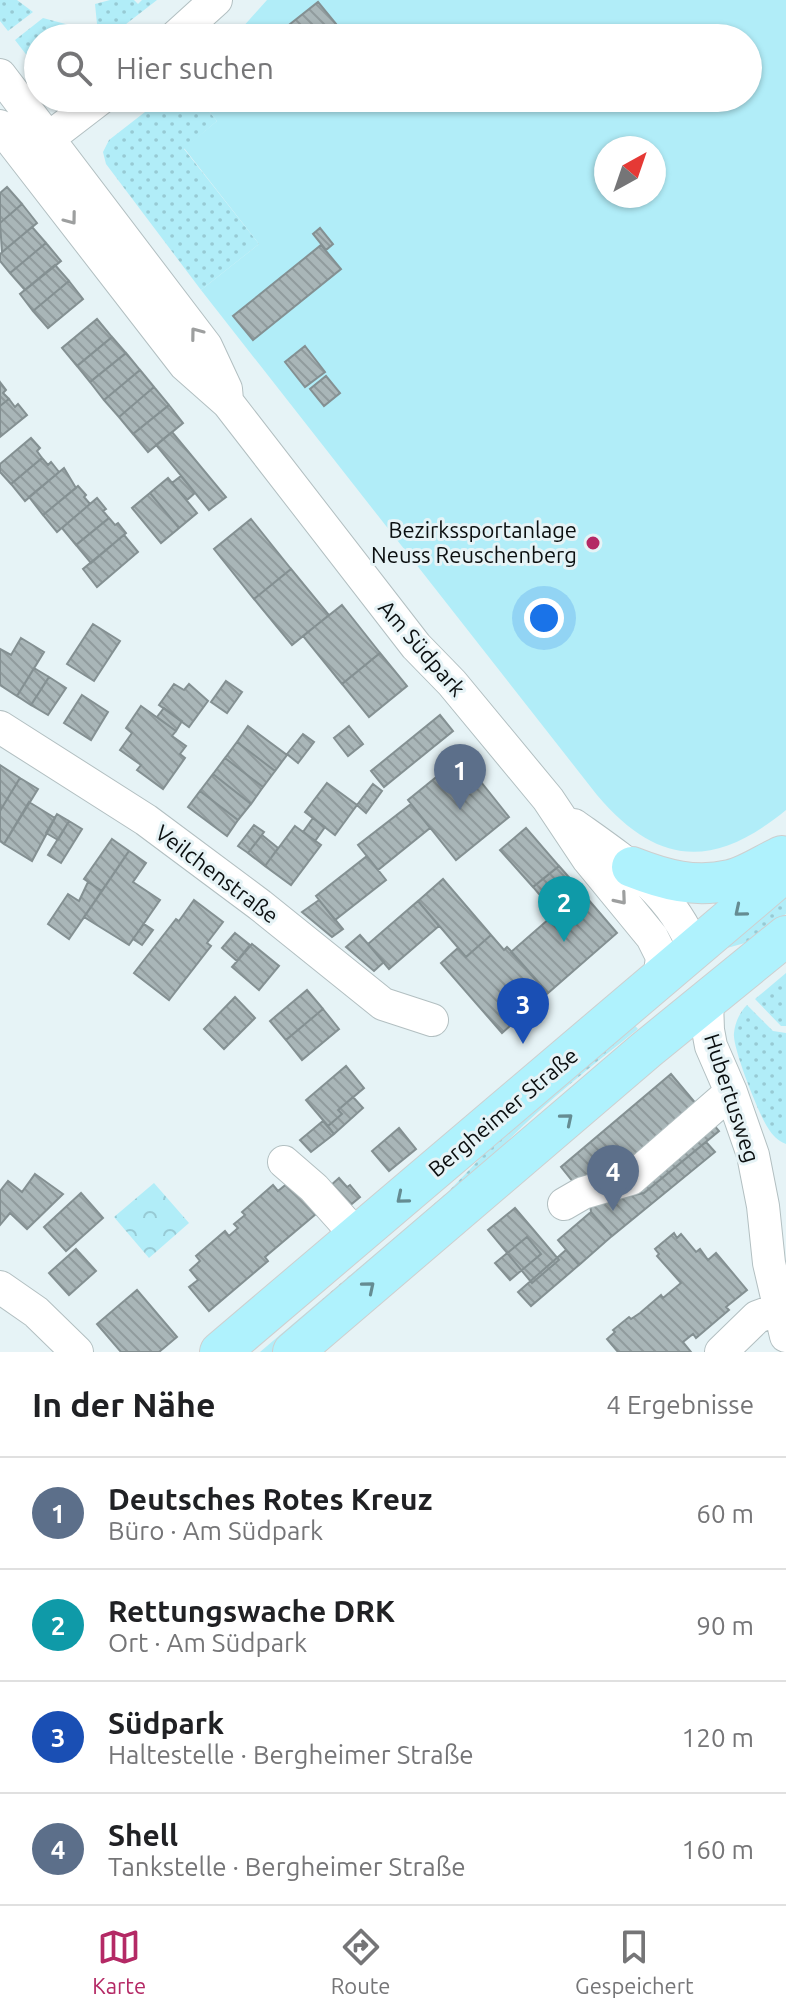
<!DOCTYPE html>
<html lang="de">
<head>
<meta charset="utf-8">
<style>
  :root { --surface:#fff; --page:#f2f2f2; --text:#202124; --muted:#757577; --line:#e0e0e0; --accent:#b42965 }
  body { margin:0; font-family:Ubuntu,sans-serif; background:var(--page); color:var(--text) }
  .compass { position:absolute; left:594px; top:136px; width:72px; height:72px; border-radius:50%; background:var(--surface); box-shadow:0 2px 6px #0004; rotate:40deg }
  .you { position:absolute; left:544px; top:618px; width:28px; height:28px; margin:-20px; border:6px solid #fff; border-radius:50%; background:#1a73e8; box-shadow:0 0 0 12px #1a73e833 }
  .badge { display:grid; place-items:center; width:52px; height:52px; border-radius:50%; background:var(--accent); color:#fff; font-size:26px; font-weight:700 }
  .pin { position:absolute; translate:-50% -66px; filter:drop-shadow(0 2px 4px #0008) }
  .pin::after { content:''; position:absolute; top:42px; width:28px; height:24px; background:inherit; clip-path:polygon(0 0,100% 0,50% 100%) }
  .list { margin:0; padding:0; list-style:none }
  h2 { display:flex; justify-content:space-between; align-items:center; height:104px; margin:0; padding:0 32px; font-size:34px }
  h2 small { font-size:26px; font-weight:400; color:var(--muted) }
  .list li { display:grid; grid-template-columns:52px 1fr auto; gap:24px; align-items:center; box-sizing:border-box; height:112px; padding:0 32px; border-top:2px solid var(--line) }
  .list b { display:block; font-size:30px; white-space:nowrap }
  .list p { margin:0; font-size:26px; white-space:nowrap; color:var(--muted) }
  .list em { font-size:26px; font-style:normal; color:var(--muted) }
  .icon { flex:none; width:44px; height:44px; fill:none; stroke:currentColor; stroke-width:2; stroke-linecap:round; stroke-linejoin:round }
  .map { position:relative; flex:none; width:786px; height:1352px; overflow:hidden }
  .search { position:absolute; background:var(--surface); box-shadow:0 2px 6px #0004; left:24px; right:24px; top:24px; height:88px; display:flex; align-items:center; gap:20px; box-sizing:border-box; padding:0 28px; border-radius:44px; color:var(--muted); font-size:30px }
  .sheet { height:552px; background:var(--surface) }
  nav { display:flex; justify-content:space-around; align-items:center; box-sizing:border-box; height:112px; border-top:2px solid var(--line); background:var(--surface); font-size:22px; color:var(--muted) }
  nav a { display:grid; justify-items:center; gap:4px }
  nav .on { color:var(--accent) }
  .map>svg:first-child { display:block }
  .grass { fill:url(#grass-dots) }
  .park { fill:url(#park-crowns) }
  .pitch { fill:#b1edf8; fill-rule:evenodd }
  .building { fill:url(#building-back-hatch); stroke:#849092; stroke-width:2 }
  .lines { fill:none; stroke-linecap:round; stroke-linejoin:round }
  .minor-casing { stroke:#b2bfc1; stroke-width:34 }
  .major-casing { stroke:#cecfcf; stroke-width:42 }
  .minor { stroke:#fff; stroke-width:32 }
  .major { stroke:#aff2fd; stroke-width:40 }
  .oneway { stroke:#9d9f9f }
  .oneway2 { stroke:#658c92 }
  .poi-dot { fill:#b42965; stroke:#e6f3f6; stroke-width:3 }
  .labels { text-anchor:middle; stroke-width:6; stroke-linejoin:round; paint-order:stroke }
  .poi-label { font-size:22px; fill:#0b0f10; stroke:#e6f3f6; text-anchor:end }
  .street-label { font-size:22px; fill:#0b0f10; stroke:#e6f3f6 }
</style>
</head>
<body>
<div class="map">
<svg width="786" height="1352" viewBox="0 0 786 1352">
  <defs>
    <pattern id="grass-dots" width="8" height="8" patternUnits="userSpaceOnUse" patternTransform="scale(2)"><rect width="8" height="8" fill="#b1edf8"/><path d="M2 2h.1M6 6h.1" fill="none" stroke="#97cad4" stroke-width="1.8" stroke-linecap="round"/></pattern>
    <pattern id="park-crowns" width="20" height="18" patternUnits="userSpaceOnUse" patternTransform="scale(2)"><rect width="20" height="18" fill="#b1edf8"/><path d="M2 6a3 3 0 1 1 6 0M12 15a3 3 0 1 1 6 0" fill="none" stroke="#97cad4"/></pattern>
    <pattern id="building-back-hatch" width="6" height="6" patternUnits="userSpaceOnUse" patternTransform="scale(2)"><rect width="6" height="6" fill="#a9b6b8"/><path d="M-1 5l2 2M0 0l6 6M5-1l2 2" fill="none" stroke="#909b9d"/></pattern>
  </defs>
  <rect width="100%" height="100%" fill="#e6f3f6"/>
  <path class="grass" d="M0 0H17L33 12 8 31 0 21Z
    M110 0H134L138 4 142 0H157L108 38H38V70L15 40 43 18 73 26 97 24 95 4Z
    M163 98H198L217 121 184 149 259 244 201 290 106 164 103 152 109 140Z
    M786 890V914L745 943 727 948 725 945Z
    M786 973V1026H781L755 999Z
    M747 1005 773 1031 786 1033V1144C778 1141 772 1135 768 1128 759 1115 732 1047 734 1033 735 1022 740 1012 747 1005Z
    M631 1021 638 1029C583 1073 528 1116 481 1169L274 1352H260L448 1192 517 1120Z"/>
  <path class="park" d="M154 1183 189 1223 149 1258 114 1217Z"/>
  <path class="pitch" d="M267 0H786V810C714 869 658 867 597 795L201 290 259 244 184 148 217 121 198 98H748V38H233ZM606 148H654V196H606Z"/>
  <path class="building" d="M318 2 337 25 321 38H264L277 28 280 32Z
    M7 187 22 204 0 223V193Z
    M22 204 37 223 2 252 0 223Z
    M32 227 46 243 10 273 0 261V254Z
    M320 228 333 244 326 250 313 234Z
    M46 243 61 261 25 290 10 273Z
    M321 245 341 269 253 340 233 316Z
    M55 265 69 281 33 311 20 294Z
    M69 281 83 299 48 328 33 311Z
    M97 319 112 337 77 366 62 348Z
    M112 337 126 353 90 382 77 366Z
    M305 346 325 372 305 387 285 362Z
    M126 353 140 370 104 400 90 382Z
    M140 370 154 387 119 417 104 400Z
    M326 376 340 393 324 406 310 389Z
    M0 382 6 390 3 393 9 399 0 406Z
    M154 387 169 405 133 434 119 417Z
    M9 399 15 407 18 404 27 415 0 437V406Z
    M169 405 183 423 148 452 133 434Z
    M172 432 226 497 209 510 156 445Z
    M31 438 40 448 37 451 42 458 11 484 0 472V464Z
    M42 458 48 465 51 462 59 472 25 501 11 484Z
    M64 468 76 488 43 515 29 497Z
    M181 476 195 493 187 500 172 483Z
    M168 478 197 513 179 528 150 493Z
    M78 486 86 495 84 497 90 504 57 532 43 515Z
    M150 493 179 528 161 543 132 508Z
    M97 498 106 509 103 511 109 518 76 545 62 528Z
    M109 518 115 525 118 523 126 533 91 563 76 545Z
    M251 519 291 569 254 599 214 549Z
    M124 535 138 552 97 587 83 569Z
    M291 569 329 615 292 645 254 599Z
    M342 605 380 653 342 684 303 636Z
    M93 624 120 641 94 681 67 664Z
    M21 638 44 652 17 696 0 685V649L11 655Z
    M380 653 407 686 369 717 342 684Z
    M34 668 49 677 31 705 17 696Z
    M49 677 66 688 48 715 31 705Z
    M226 681 242 692 227 713 211 702Z
    M174 684 184 690 189 684 208 701 189 727 159 705Z
    M82 695 108 712 91 740 64 723Z
    M141 706 176 731 172 736 186 746 180 754 185 758 163 789 137 770 141 765 120 750 132 733 126 728Z
    M164 708 182 721 176 731 157 717Z
    M440 715 453 731 384 787 371 771Z
    M248 726 287 755 275 771 237 742Z
    M349 726 363 744 348 756 334 738Z
    M303 734 314 742 298 763 287 754Z
    M237 742 275 771 263 787 225 758Z
    M461 757 509 817 456 860 408 800Z
    M225 758 263 787 251 804 213 774Z
    M0 765 20 778 0 811Z
    M213 774 251 804 238 820 200 791Z
    M20 778 38 789 4 844 0 841V811Z
    M327 783 357 805 335 835 305 812Z
    M373 784 382 791 366 813 357 805Z
    M200 791 238 820 227 836 188 807Z
    M29 802 55 818 32 861 4 844Z
    M411 804 430 828 378 870 358 845Z
    M57 814 69 821 58 840 46 833Z
    M313 818 325 827 315 841 303 832Z
    M69 821 82 829 61 863 48 855Z
    M254 825 264 832 248 853 238 846Z
    M295 826 321 845 291 885 265 866Z
    M526 828 559 866 533 887 500 850Z
    M262 835 278 848 265 866 248 853Z
    M112 839 129 851 102 891 84 879Z
    M129 851 146 863 133 882 160 900 129 945 84 917Z
    M367 856 386 880 335 920 316 896Z
    M559 866 581 891 555 913 533 887Z
    M443 879 491 935 466 957 418 901Z
    M88 882 102 891 69 939 48 924 68 894 79 901Z
    M581 891 617 933 548 993 511 952Z
    M194 900 223 922 207 943 211 946 169 1000 134 973 176 919 179 921Z
    M319 900 343 929 332 937 302 912Z
    M418 901 439 926 389 969 368 944Z
    M144 924 153 930 142 945 133 939Z
    M235 933 250 945 237 961 222 948Z
    M360 935 384 962 374 971 346 947Z
    M491 935 504 950 507 947 510 950 548 993 502 1033 441 963 458 948 466 957Z
    M252 944 279 966 259 990 232 967Z
    M307 990 323 1009 286 1040 270 1021Z
    M235 997 255 1018 224 1049 204 1029Z
    M323 1009 339 1029 302 1060 286 1040Z
    M346 1066 364 1088 338 1110 342 1114 328 1126 306 1100Z
    M671 1074 719 1131 644 1193 590 1203 561 1167Z
    M353 1097 363 1108 334 1134 328 1126 342 1114 338 1110Z
    M323 1121 334 1134 311 1152 300 1140Z
    M399 1128 416 1149 389 1171 372 1151Z
    M706 1142 715 1152 612 1236 591 1212 590 1203 644 1193Z
    M35 1174 63 1194 27 1229 10 1213 0 1225V1191L8 1181 22 1192Z
    M339 1178 347 1187 350 1185 360 1197 348 1207 330 1186Z
    M289 1182 323 1208 265 1257 268 1261 209 1311 189 1287 198 1280 190 1270 200 1261 196 1256 225 1231 229 1236 238 1228 234 1224 245 1215 242 1212 273 1185 278 1191Z
    M81 1193 103 1218 66 1251 44 1227Z
    M515 1208 559 1260 532 1283 488 1230Z
    M591 1212 612 1236 579 1265 558 1240Z
    M674 1233 677 1238 681 1234 696 1252 700 1249 708 1260 716 1253 747 1290 726 1307 729 1310 696 1338 693 1334 683 1342 691 1352H618L607 1339 615 1332 613 1330 629 1317 631 1319 640 1313 661 1295 663 1298 681 1283 657 1256 659 1254 655 1249Z
    M527 1237 541 1254 510 1280 495 1263Z
    M76 1249 96 1271 69 1295 49 1273Z
    M566 1250 579 1265 531 1306 518 1292Z
    M137 1290 177 1337 159 1352H121L97 1324Z"/>
  <g class="lines">
    <defs>
      <path id="minor" d="M174 38 216 0
        M0 75 206 346 226 389 227 400
        M0 126 185 365 228 403 416 646 452 683 548 799 588 859 652 937 662 957 659 980
        M32 151 101 98
        M0 727 146 820 260 905 383 1004 432 1020
        M574 825C623 860 673 892 694 950
        M707 1001 708 1030 711 1046 731 1092 753 1155 763 1206 769 1263 786 1336
        M284 1162 314 1188 357 1236
        M564 1204 583 1193 631 1179 731 1092
        M0 1287 36 1312 77 1352
        M721 1352 757 1317 778 1309"/>
      <path id="major" d="M632 867C665 880 695 888 730 880 748 876 766 863 782 856
        M220 1352 786 871
        M293 1352 646 1050 786 936"/>
    </defs>
    <use href="#minor" class="minor-casing"/>
    <use href="#major" class="major-casing"/>
    <use href="#minor" class="minor"/>
    <use href="#major" class="major"/>
  </g>
  <defs><path id="oneway-chevron" d="M-2-3.5L2.5 0L-2 3.5" fill="none" stroke-width="1.6" stroke-linecap="round" stroke-linejoin="round" transform="scale(2)"/></defs>
  <g class="oneway">
    <use href="#oneway-chevron" transform="translate(71 219) rotate(53)"/>
    <use href="#oneway-chevron" transform="translate(196 333) rotate(-127)"/>
    <use href="#oneway-chevron" transform="translate(621 899) rotate(50)"/>
  </g>
  <g class="oneway2">
    <use href="#oneway-chevron" transform="translate(740 911) rotate(140)"/>
    <use href="#oneway-chevron" transform="translate(567 1119) rotate(-40)"/>
    <use href="#oneway-chevron" transform="translate(402 1198) rotate(140)"/>
    <use href="#oneway-chevron" transform="translate(369 1287) rotate(-40)"/>
  </g>
  <circle class="poi-dot" cx="593" cy="543" r="8"/>
  <g class="labels">
    <g class="poi-label">
      <text x="577" y="538">Bezirkssportanlage<tspan x="577" dy="25">Neuss Reuschenberg</tspan></text>
    </g>
    <g class="street-label">
      <text transform="translate(422 648) rotate(49)" y="8">Am Südpark</text>
      <text transform="translate(217 874) rotate(37)" y="8">Veilchenstraße</text>
      <text transform="translate(732 1098) rotate(72)" y="8">Hubertusweg</text>
      <text transform="translate(503 1112) rotate(-40)" y="8">Bergheimer Straße</text>
    </g>
  </g>
</svg>
<svg class="compass" viewBox="-18 -18 36 36"><path d="M0-13l5 13h-10z" fill="#e53935"/><path d="M0 13l5-13h-10z" fill="#757577"/></svg>
<div class="you"></div>
<div class="pin badge" style="left:460px;top:810px;background:#5c6f8a">1</div>
<div class="pin badge" style="left:564px;top:942px;background:#0f9aa8">2</div>
<div class="pin badge" style="left:523px;top:1044px;background:#1a4fb4">3</div>
<div class="pin badge" style="left:613px;top:1211px;background:#5c6f8a">4</div>
<div class="search"><svg class="icon" aria-label="search" viewBox="0 0 24 24"><circle cx="10" cy="10" r="6"/><path d="M15 15l6 6"/></svg>Hier suchen</div>
</div>
<section class="sheet">
<h2>In der Nähe<small>4 Ergebnisse</small></h2>
<ul class="list">
<li><span class="badge" style="background:#5c6f8a">1</span><div><b>Deutsches Rotes Kreuz</b><p>Büro · Am Südpark</p></div><em>60 m</em></li>
<li><span class="badge" style="background:#0f9aa8">2</span><div><b>Rettungswache DRK</b><p>Ort · Am Südpark</p></div><em>90 m</em></li>
<li><span class="badge" style="background:#1a4fb4">3</span><div><b>Südpark</b><p>Haltestelle · Bergheimer Straße</p></div><em>120 m</em></li>
<li><span class="badge" style="background:#5c6f8a">4</span><div><b>Shell</b><p>Tankstelle · Bergheimer Straße</p></div><em>160 m</em></li>
</ul>
</section>
<nav>
<a class="on"><svg class="icon" aria-label="map" viewBox="0 0 24 24"><path d="M3 6l6-2 6 2 6-2v14l-6 2-6-2-6 2zM9 4v14M15 6v14"/></svg>Karte</a>
<a><svg class="icon" aria-label="directions" viewBox="0 0 24 24"><path d="M12 3l9 9-9 9-9-9zM9 14v-3h6M13 9l2 2-2 2"/></svg>Route</a>
<a><svg class="icon" aria-label="saved" viewBox="0 0 24 24"><path d="M7 4h10v16l-5-4-5 4z"/></svg>Gespeichert</a>
</nav>
</body>
</html>
